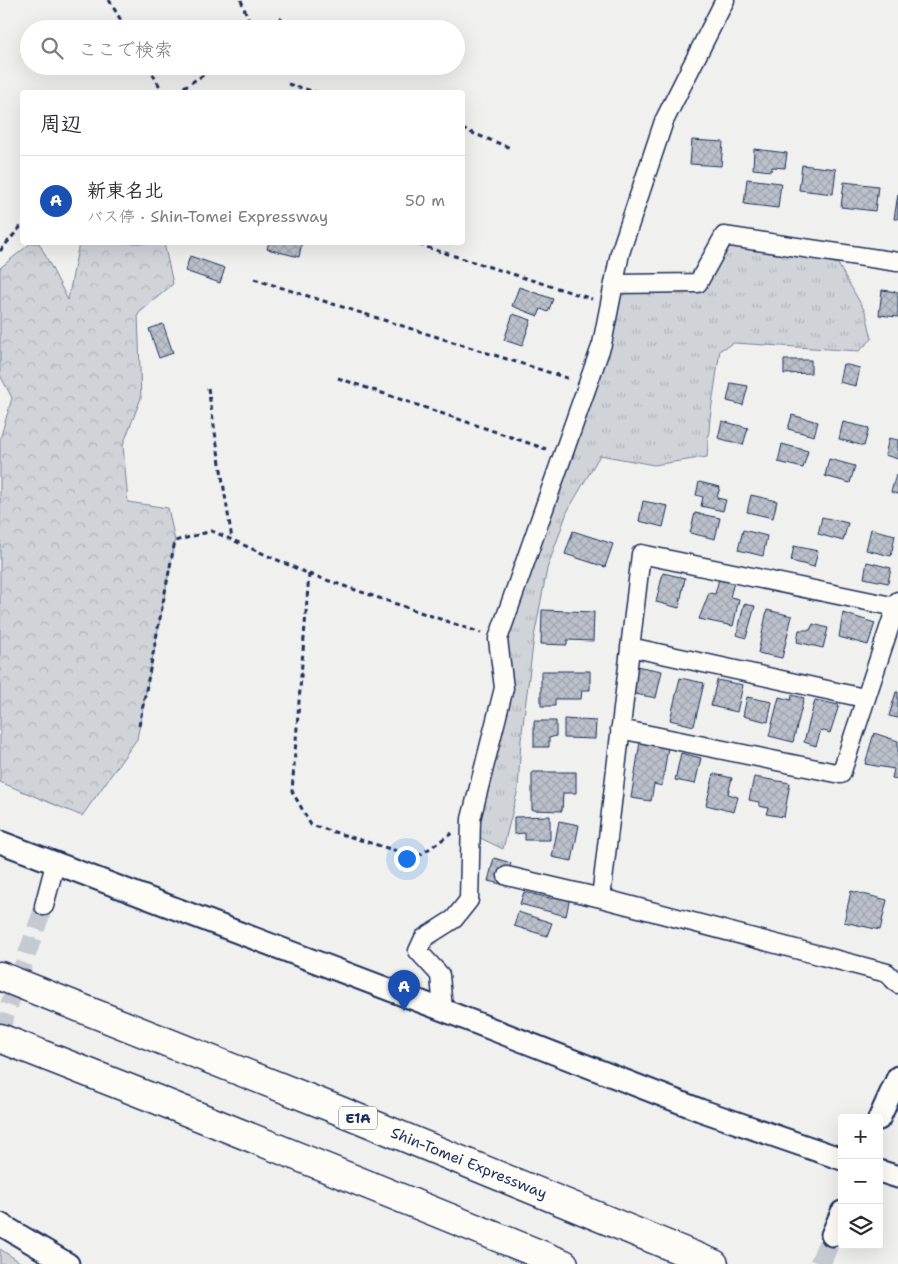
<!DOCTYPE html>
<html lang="ja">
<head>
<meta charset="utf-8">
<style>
  :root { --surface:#fff; --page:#f7f7f7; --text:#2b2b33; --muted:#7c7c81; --line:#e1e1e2; --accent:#d1495b }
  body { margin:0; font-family:"Shantell Sans","Klee One",sans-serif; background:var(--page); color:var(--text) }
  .controls { position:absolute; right:15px; bottom:15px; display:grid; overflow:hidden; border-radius:5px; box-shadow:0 5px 20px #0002 }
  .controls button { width:45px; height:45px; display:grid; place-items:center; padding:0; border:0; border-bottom:1px solid var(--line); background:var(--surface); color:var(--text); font:25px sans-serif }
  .you { position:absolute; left:406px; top:858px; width:18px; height:18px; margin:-12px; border:4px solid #fff; border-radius:50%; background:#1a73e8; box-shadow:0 0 0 8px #1a73e833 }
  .badge { display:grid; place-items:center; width:32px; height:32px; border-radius:50%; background:var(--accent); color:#fff; font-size:16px; font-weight:700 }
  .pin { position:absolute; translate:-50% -41px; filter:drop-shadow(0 1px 2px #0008) }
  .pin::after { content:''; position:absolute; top:26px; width:18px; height:15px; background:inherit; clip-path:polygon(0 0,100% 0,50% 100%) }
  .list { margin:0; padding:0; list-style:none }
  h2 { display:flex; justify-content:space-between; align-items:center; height:65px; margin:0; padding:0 20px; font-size:21px }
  h2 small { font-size:16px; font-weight:400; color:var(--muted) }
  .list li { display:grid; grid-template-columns:32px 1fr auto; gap:15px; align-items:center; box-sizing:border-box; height:90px; padding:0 20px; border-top:1px solid var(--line) }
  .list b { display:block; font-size:19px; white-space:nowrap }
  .list p { margin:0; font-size:16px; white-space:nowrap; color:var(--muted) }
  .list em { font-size:16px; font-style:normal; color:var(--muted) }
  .icon { flex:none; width:28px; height:28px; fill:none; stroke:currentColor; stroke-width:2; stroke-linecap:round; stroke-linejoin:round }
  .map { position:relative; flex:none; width:898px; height:1264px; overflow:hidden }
  .search { position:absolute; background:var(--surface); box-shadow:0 5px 20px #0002; left:20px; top:20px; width:445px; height:55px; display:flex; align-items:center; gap:12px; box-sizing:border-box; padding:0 18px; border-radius:28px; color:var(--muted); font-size:19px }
  .panel { position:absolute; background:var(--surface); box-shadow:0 5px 20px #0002; left:20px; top:90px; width:445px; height:155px; border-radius:5px }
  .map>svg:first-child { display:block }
  .grass { fill:url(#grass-tufts); stroke:#76819b }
  .forest { fill:url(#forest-crowns); stroke:#76819b }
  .building { fill:url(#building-cross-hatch); stroke:#1b2f5e }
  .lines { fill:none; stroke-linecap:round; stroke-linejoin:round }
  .minor-tunnel { stroke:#c5c9d1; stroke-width:18; stroke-dasharray:18 9; stroke-linecap:butt }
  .tertiary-tunnel { stroke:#c5c9d1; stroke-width:21; stroke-dasharray:21 11; stroke-linecap:butt }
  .minor-casing { stroke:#1b2f5e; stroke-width:21 }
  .tertiary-casing { stroke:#1b2f5e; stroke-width:25 }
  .motorway-casing { stroke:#1b2f5e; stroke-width:31 }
  .path { stroke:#1b2f5e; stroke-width:3; stroke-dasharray:5 4; stroke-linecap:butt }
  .minor { stroke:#fdfcf7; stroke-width:18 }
  .tertiary { stroke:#fdfcf7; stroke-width:21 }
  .motorway { stroke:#fdfcf7; stroke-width:28 }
  .labels { text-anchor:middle; stroke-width:5; stroke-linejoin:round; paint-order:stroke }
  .shield { fill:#fdfcf7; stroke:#5f6c8c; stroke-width:1 }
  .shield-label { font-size:14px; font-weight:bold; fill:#1b2f5e }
  .street-label { font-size:15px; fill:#1b2f5e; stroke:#fdfcf7 }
</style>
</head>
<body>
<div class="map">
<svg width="898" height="1264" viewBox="0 0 898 1264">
  <defs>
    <pattern id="grass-tufts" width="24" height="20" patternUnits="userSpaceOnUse" patternTransform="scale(1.25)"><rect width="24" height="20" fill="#d0d3d8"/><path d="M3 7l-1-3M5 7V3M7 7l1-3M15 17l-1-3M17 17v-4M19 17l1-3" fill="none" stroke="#b2b5bc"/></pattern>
    <pattern id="forest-crowns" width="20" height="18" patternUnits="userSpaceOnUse" patternTransform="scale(1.25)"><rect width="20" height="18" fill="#d0d3d8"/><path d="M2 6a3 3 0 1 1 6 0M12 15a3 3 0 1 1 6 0" fill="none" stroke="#b2b5bc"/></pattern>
    <pattern id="building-cross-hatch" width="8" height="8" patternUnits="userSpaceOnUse" patternTransform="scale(1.25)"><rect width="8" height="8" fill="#bbc0ca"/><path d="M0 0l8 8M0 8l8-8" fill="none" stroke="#a0a5b0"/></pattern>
  </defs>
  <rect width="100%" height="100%" fill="#f0f0ee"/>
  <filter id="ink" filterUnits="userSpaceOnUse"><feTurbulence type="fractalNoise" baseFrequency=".02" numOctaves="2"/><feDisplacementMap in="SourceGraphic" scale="10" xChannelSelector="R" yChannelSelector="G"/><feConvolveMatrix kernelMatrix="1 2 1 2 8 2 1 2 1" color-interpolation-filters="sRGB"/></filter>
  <g filter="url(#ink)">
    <path class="grass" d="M724 236 838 264 866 313 872 339 859 351 734 343 720 350 710 418 707 457 654 465 600 455 567 512 547 569 534 637 521 740 518 789 503 849 470 833 506 641 612 291 703 280Z"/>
    <path class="forest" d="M31 243H39L68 300 79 243H164L173 284 138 314 141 398 123 445 128 502 168 508 175 541 137 739 82 816 0 782V439L12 398 0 375V268Z
      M0 1249 23 1264H0Z"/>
    <path class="building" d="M692 140 723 142 721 166 690 164Z
      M754 149 787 153 785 168 772 167 771 171 753 169Z
      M802 165 836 169 833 194 799 190Z
      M747 179 781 183 778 208 744 204Z
      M844 182 878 186 875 211 841 207Z
      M898 194V219H894Z
      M269 242H302L299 257 267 249Z
      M190 256 225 268 220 283 185 271Z
      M519 287 553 299 548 312 541 309 538 316 512 306Z
      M882 290 898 292V317L879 315Z
      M513 314 531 320 522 346 504 340Z
      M163 324 173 353 159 358 149 329Z
      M784 360H811V373L784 374Z
      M843 364 860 368 856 386 839 382Z
      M731 383 748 386 743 405 727 401Z
      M792 415 818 422 814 436 788 429Z
      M722 421 748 428 743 445 718 438Z
      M843 422 869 428 864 446 839 439Z
      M889 438 898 440V459L885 455Z
      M782 444 808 451 803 468 778 462Z
      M829 459 855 466 850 483 825 476Z
      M896 475 898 476V494L891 492Z
      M699 482 720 487 717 498 726 500 723 511 701 506 703 497 696 495Z
      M751 495 777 501 773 518 747 512Z
      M643 501 668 506 663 527 639 521Z
      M695 513 720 518 715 539 690 533Z
      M822 517 848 523 843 541 818 534Z
      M871 529 895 535 891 556 866 550Z
      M743 530 767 536 763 556 738 550Z
      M573 531 613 544 605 567 565 554Z
      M794 546 818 551 814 567 791 561Z
      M867 562 891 568 888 583 864 578Z
      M663 573 685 578 679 608 656 602Z
      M719 579 734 582 730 597 739 599 733 626 699 619 709 593 715 594Z
      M744 604 755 606 746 638 737 635Z
      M542 610 594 612 593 641 567 640V645L541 644Z
      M767 610 792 616 782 658 758 653Z
      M843 613 875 623 868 645 839 637Z
      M813 624 828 628 823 648 797 642 799 630H810Z
      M636 666 662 671 656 698 630 693Z
      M541 671H590V690H582L581 699H555V706H541Z
      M680 678 704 683 694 726 670 720Z
      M717 680 743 685 737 712 711 706Z
      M896 692H898V718L889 716Z
      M792 695 804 698 793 742 769 736 779 697 791 700Z
      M747 697 772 702 768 722 743 716Z
      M815 700 839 705 830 733 821 730 816 746 804 742Z
      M564 719 596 721 595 739 564 738Z
      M534 721H556V736L549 738V747H534Z
      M874 733 898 741V779L892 778 894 769 865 764Z
      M640 742 668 747 662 786 654 784 651 801 631 798Z
      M681 753 701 758 695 784 675 780Z
      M532 772H576V793H563L562 811 532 810Z
      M714 774 732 778 728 794 738 797 734 812 706 805Z
      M754 777 790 783 784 817 766 814 768 808 759 806V802L749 800Z
      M550 816V840H525V833L514 834V817Z
      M559 821 579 825 572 861 552 857Z
      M494 858 511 863 505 885 488 881Z
      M851 891 887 900 880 930 844 922Z
      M524 892 554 899 555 893 570 897 566 916 520 904Z
      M518 912 552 923 547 936 514 926Z"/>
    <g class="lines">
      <path class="minor-tunnel" d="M0 1031 44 906"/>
      <path class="tertiary-tunnel" d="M820 1264 832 1235"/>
      <defs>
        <path id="minor" d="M614 284 698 283 724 236 898 262
          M630 647 864 698
          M620 729 841 774 898 601
          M507 876 601 898 887 973 898 984
          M601 898 641 554 896 607
          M44 906 55 864
          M443 1010 440 975 418 951 424 938 454 919 469 900 471 819 504 688 498 639 602 344 620 253 664 121 725 0"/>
        <path id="tertiary" d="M0 842 443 1010 700 1110 842 1159
          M879 1119 898 1077
          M879 1171 898 1177
          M0 1224 68 1264
          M832 1235 842 1212"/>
        <path id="motorway" d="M0 976 338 1110 714 1264
          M0 1038 158 1100 564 1264"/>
      </defs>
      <use href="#minor" class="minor-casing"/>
      <use href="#tertiary" class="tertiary-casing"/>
      <use href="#motorway" class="motorway-casing"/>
      <path class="path" d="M109 0 126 29
        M241 0 252 29
        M273 29 283 16
        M148 66 163 92
        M288 84 316 92
        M176 92 218 66
        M462 129 511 148
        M410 242 592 299
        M0 251 22 225
        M254 279 570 379
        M338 378 546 449
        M208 388 232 539
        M309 574 292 791 311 825 417 857 452 833
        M139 726 175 541 212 531 309 574 481 633"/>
      <use href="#minor" class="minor"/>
      <use href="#tertiary" class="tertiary"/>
      <use href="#motorway" class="motorway"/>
    </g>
  </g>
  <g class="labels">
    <rect class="shield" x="339" y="1106.5" width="38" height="23" rx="4"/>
    <g class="shield-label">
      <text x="358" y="1123">E1A</text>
    </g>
    <g class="street-label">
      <text transform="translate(469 1163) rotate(22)" y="5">Shin-Tomei Expressway</text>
    </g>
  </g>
</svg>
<div class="controls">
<button>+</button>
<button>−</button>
<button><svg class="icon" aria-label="layers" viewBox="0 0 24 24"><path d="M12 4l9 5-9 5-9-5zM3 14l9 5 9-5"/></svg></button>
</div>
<div class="you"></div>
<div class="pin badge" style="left:404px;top:1011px;background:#1a4fb4">A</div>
<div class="search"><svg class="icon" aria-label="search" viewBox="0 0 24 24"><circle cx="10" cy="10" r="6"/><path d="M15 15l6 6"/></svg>ここで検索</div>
<section class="panel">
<h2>周辺<small></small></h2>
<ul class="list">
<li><span class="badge" style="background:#1a4fb4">A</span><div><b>新東名北</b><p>バス停 · Shin-Tomei Expressway</p></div><em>50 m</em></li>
</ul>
</section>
</div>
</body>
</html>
